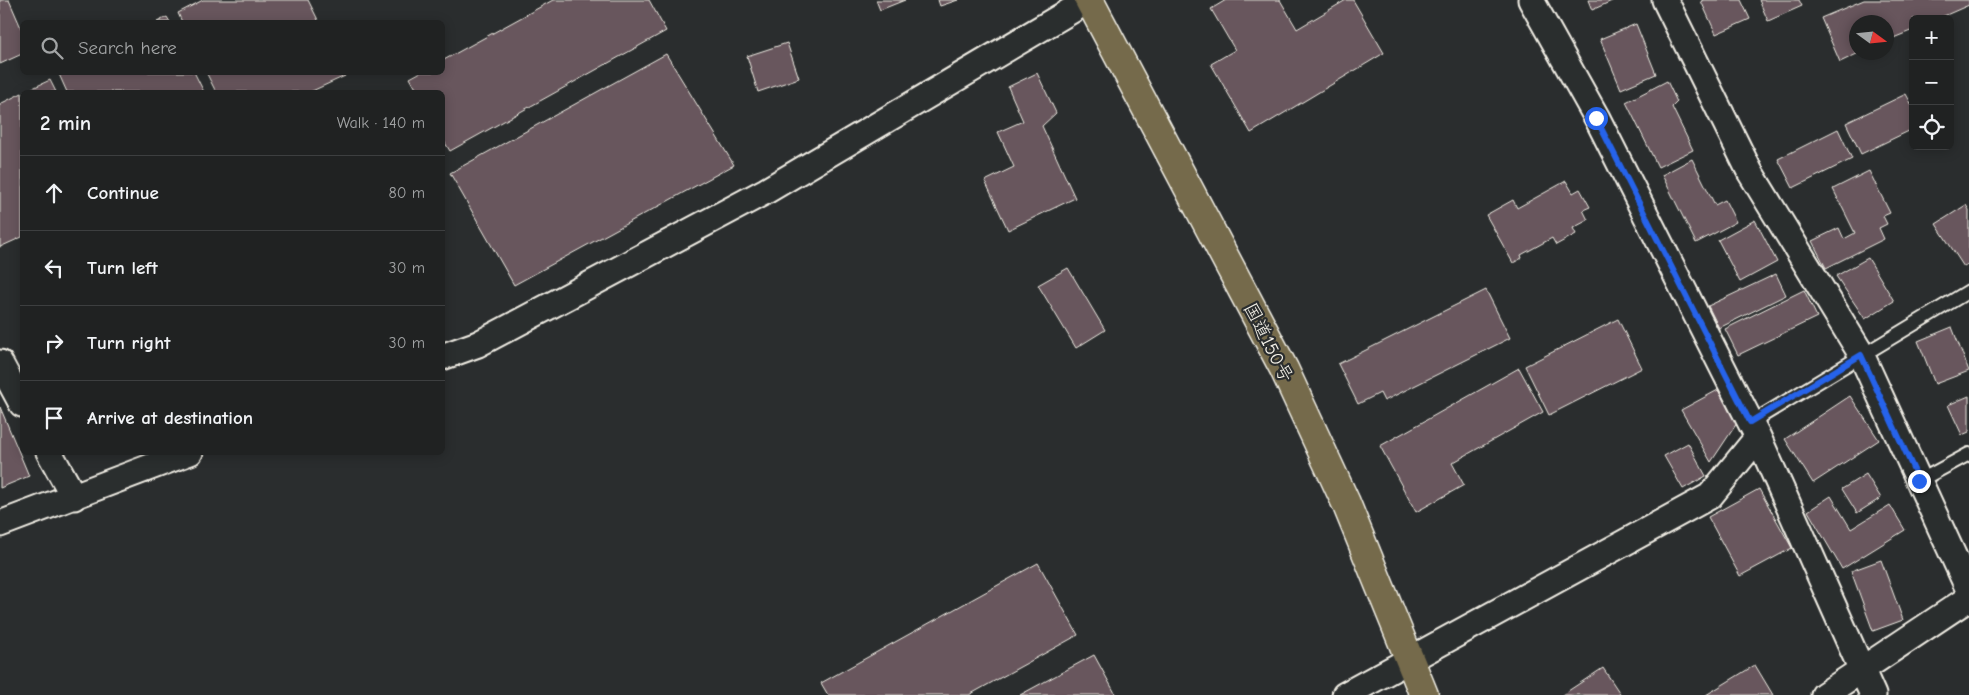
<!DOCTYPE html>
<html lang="en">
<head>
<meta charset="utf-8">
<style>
  :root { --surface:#202222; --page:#2d2f2f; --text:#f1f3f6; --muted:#a2a4a5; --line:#3d3f40 }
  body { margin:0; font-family:"Comic Neue","Klee One",sans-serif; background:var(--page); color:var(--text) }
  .controls { position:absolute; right:15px; top:15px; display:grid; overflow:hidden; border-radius:8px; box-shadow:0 2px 12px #0003 }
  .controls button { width:45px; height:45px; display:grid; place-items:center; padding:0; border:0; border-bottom:1px solid var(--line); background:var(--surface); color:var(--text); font:25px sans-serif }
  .compass { position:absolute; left:1849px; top:15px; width:45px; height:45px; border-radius:50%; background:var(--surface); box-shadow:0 2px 12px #0003; rotate:105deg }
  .stop { position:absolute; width:15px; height:15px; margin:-11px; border:4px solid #2563eb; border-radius:50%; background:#fff }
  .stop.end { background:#2563eb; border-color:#fff; box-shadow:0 1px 5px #0008 }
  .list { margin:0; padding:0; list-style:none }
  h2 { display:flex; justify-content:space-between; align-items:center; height:65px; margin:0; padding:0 20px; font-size:21px }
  h2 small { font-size:16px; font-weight:400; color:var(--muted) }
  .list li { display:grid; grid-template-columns:32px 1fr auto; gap:15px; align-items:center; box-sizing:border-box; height:75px; padding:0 20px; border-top:1px solid var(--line) }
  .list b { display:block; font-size:19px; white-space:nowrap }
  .list em { font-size:16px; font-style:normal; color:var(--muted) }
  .icon { flex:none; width:28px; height:28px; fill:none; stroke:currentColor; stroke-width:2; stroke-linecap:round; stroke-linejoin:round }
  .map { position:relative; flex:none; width:1969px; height:695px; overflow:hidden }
  .search { position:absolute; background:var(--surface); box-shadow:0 2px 12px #0003; left:20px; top:20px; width:425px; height:55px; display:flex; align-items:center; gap:12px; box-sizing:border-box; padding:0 18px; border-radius:8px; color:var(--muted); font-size:19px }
  .panel { position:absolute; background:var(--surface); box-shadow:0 2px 12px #0003; left:20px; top:90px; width:425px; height:365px; border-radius:8px }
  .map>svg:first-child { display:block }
  .building { fill:#67565d; stroke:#f4f1e8 }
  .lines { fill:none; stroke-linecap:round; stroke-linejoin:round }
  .service-casing { stroke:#f4f1e8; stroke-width:16 }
  .minor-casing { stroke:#f4f1e8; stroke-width:29 }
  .trunk-casing { stroke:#f4f1e8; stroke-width:31 }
  .service { stroke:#2a2d2e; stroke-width:12 }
  .minor { stroke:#2a2d2e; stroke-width:25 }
  .trunk { stroke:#746b4b; stroke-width:28 }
  .route { stroke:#2563eb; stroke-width:6 }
  .labels { text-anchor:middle; stroke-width:4.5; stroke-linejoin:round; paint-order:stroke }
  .street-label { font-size:19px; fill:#f4f1e8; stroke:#2a2d2e }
</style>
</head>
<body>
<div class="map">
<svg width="1969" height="695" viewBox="0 0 1969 695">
  <rect width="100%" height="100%" fill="#2a2d2e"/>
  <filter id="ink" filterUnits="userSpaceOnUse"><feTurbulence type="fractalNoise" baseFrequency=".02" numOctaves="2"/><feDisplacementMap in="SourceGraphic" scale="10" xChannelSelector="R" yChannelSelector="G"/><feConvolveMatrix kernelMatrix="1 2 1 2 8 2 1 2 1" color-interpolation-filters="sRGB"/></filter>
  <g filter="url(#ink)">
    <path class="building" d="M0 0H9L22 30V54L0 64Z
      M203 0H308L319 22H182L178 13Z
      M553 0H649L666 31 450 151 442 138V92H418L410 78 421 72H442V61Z
      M876 0H905L880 10Z
      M938 0H958L940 6Z
      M1226 0H1280L1297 29 1346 0H1353L1384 53 1251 133 1211 64 1235 50 1211 9Z
      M1588 0H1614L1592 10Z
      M1704 0H1741L1750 19 1716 34 1701 1Z
      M1759 0H1799L1802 6 1768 21Z
      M1864 0H1969V5L1937 19H1913V30L1886 41V22H1856V52H1861L1840 62 1821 18Z
      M167 17 170 22H157Z
      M1636 24 1656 74 1621 89 1600 39Z
      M787 43 799 78 758 92 747 56Z
      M666 54 734 165 514 285 450 173Z
      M58 72H194L204 92H67Z
      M206 72H343L345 76 310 92H216Z
      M1037 73 1056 113 1042 126 1075 198 1008 230 985 181 1014 167 998 132 1023 121 1008 87Z
      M50 80 56 92H24Z
      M1667 81 1677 102 1672 107 1693 150 1658 167 1626 102Z
      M22 93V237L0 247V104Z
      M1906 94 1913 107V129L1861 154 1846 123Z
      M1838 129 1852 159 1793 188 1778 159Z
      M1692 159 1715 205 1725 200 1736 222 1696 243 1662 175Z
      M1869 171 1890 213 1883 216 1887 224 1879 228 1884 239 1826 268 1812 241 1839 228 1844 239 1855 233 1833 189Z
      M1566 181 1573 193 1580 189 1590 207 1583 210 1588 220 1573 228 1576 234 1556 245 1552 238 1521 255 1522 258 1513 263 1486 215 1513 200 1517 208Z
      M1966 205 1969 210V264L1964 267 1936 224Z
      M1755 220 1777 262 1740 282 1718 240Z
      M1868 258 1894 301 1865 319 1836 276Z
      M1068 268 1105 330 1076 348 1038 285Z
      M1776 274 1786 295 1719 328 1708 306Z
      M1486 290 1510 338 1384 401 1380 393 1358 404 1338 364Z
      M1804 290 1817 317 1738 355 1725 329Z
      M1618 319 1642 368 1549 415 1525 366Z
      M1952 327 1969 371 1935 384 1918 341Z
      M1519 368 1543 412 1452 463 1464 485 1416 512 1380 446Z
      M1718 390 1737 423 1711 462 1681 410Z
      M1850 396 1879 440 1813 483 1785 439Z
      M1969 396V432L1962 435 1948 405Z
      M0 407 29 476 0 488Z
      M1688 443 1706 476 1683 489 1664 456Z
      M1866 474 1881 498 1857 513 1842 489Z
      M1759 489 1792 548 1740 576 1708 517Z
      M1831 496 1851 529 1890 505 1905 530 1842 569 1808 511Z
      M1881 560 1903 620 1873 631 1851 571Z
      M1038 563 1078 635 969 695H828L821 683Z
      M1094 655 1116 695H1020Z
      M1755 665 1773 695H1706Z
      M1603 668 1621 695H1562Z"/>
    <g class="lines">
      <defs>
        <path id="service" d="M1750 423 1969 291
          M1919 481 1969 454"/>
        <path id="minor" d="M1531 0 1597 118 1736 394 1758 437 1873 695
          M1665 0 1750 172 1860 352 1969 590
          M442 357 478 344 766 191 1089 0
          M0 363 22 404
          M49 452 74 497
          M0 524 190 452
          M1345 695 1710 496 1758 437
          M1824 695 1969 598"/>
        <path id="trunk" d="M1089 0 1284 369 1346 503 1424 695"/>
      </defs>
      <use href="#service" class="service-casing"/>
      <use href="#minor" class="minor-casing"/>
      <use href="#trunk" class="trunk-casing"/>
      <use href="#service" class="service"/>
      <use href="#minor" class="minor"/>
      <use href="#trunk" class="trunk"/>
    </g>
  </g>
  <g class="lines" filter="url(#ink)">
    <path class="route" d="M1596 118 1750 422 1861 355 1919 481"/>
  </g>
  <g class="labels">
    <g class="street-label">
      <text transform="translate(1269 342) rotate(63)" y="7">国道150号</text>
    </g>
  </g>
</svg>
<div class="controls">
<button>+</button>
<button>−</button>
<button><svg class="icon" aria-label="locate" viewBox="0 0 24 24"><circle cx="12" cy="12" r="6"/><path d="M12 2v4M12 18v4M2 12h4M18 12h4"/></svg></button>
</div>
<svg class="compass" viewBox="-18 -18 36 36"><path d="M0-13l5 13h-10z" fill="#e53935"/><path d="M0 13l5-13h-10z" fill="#a2a4a5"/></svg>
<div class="stop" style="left:1596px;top:118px"></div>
<div class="stop end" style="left:1919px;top:481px"></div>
<div class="search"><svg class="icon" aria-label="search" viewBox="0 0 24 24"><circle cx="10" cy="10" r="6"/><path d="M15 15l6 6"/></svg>Search here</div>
<section class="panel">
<h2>2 min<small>Walk · 140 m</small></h2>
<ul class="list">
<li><svg class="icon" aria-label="ahead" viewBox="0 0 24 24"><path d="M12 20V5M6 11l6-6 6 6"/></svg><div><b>Continue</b></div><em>80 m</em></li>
<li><svg class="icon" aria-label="left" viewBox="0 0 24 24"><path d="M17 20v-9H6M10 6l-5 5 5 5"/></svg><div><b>Turn left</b></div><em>30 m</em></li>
<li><svg class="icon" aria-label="right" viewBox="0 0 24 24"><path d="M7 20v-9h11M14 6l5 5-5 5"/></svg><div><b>Turn right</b></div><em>30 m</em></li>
<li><svg class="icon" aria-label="arrive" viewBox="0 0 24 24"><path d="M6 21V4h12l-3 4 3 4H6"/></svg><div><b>Arrive at destination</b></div></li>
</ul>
</section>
</div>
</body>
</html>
